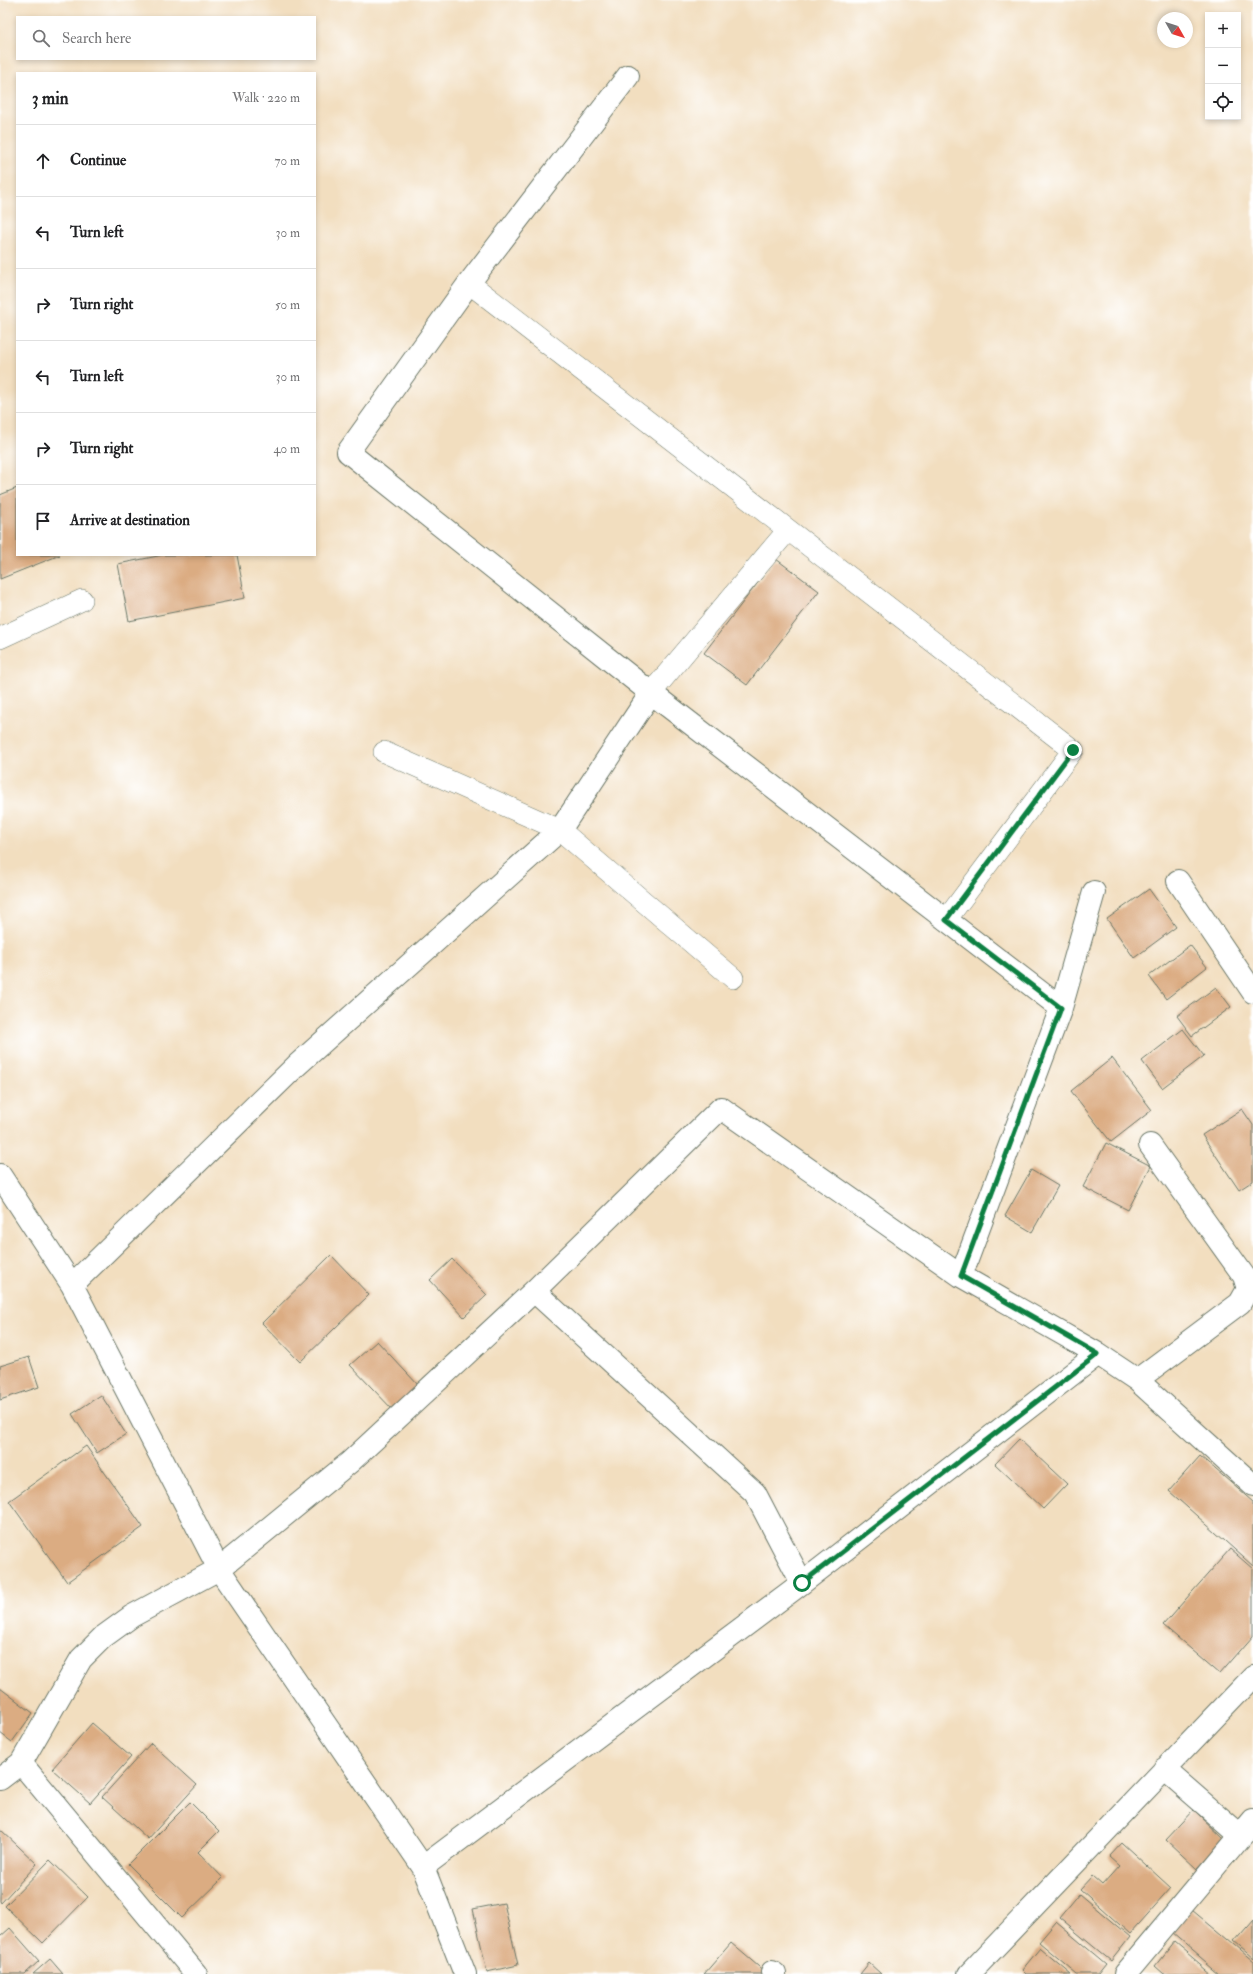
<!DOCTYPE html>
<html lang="en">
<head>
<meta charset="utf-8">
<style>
  :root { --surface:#fff; --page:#f6f6f6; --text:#202124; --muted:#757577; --line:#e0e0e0 }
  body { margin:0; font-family:"IM FELL Double Pica",serif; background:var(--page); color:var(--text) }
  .controls { position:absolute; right:12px; top:12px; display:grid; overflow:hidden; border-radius:0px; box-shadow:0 2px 6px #0003 }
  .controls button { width:36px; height:36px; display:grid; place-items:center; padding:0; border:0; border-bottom:1px solid var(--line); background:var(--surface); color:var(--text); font:20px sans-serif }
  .compass { position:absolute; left:1157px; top:12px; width:36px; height:36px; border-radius:50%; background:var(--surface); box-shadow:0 2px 6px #0003; rotate:129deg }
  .stop { position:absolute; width:12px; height:12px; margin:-9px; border:3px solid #0b8043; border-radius:50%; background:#fff }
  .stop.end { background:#0b8043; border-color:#fff; box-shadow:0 1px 4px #0008 }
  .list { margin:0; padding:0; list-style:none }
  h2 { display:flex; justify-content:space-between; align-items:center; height:52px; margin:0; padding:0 16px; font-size:17px }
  h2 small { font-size:13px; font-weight:400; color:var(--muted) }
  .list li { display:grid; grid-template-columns:26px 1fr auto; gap:12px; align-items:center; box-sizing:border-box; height:72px; padding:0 16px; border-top:1px solid var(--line) }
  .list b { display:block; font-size:15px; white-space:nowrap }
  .list em { font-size:13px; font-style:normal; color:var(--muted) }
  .icon { flex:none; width:22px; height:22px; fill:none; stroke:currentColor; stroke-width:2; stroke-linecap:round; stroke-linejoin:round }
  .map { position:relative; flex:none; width:1253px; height:1974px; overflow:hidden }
  .search { position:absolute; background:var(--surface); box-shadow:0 2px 6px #0003; left:16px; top:16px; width:300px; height:44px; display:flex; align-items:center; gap:10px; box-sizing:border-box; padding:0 14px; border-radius:0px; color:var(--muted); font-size:15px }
  .panel { position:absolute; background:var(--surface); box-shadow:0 2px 6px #0003; left:16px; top:72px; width:300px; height:484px; border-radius:0px }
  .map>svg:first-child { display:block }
  .building { fill:#dbac82 }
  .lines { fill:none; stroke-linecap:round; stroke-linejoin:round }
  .lane-casing { stroke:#697565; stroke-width:22 }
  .street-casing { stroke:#697565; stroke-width:24 }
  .lane { stroke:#fff; stroke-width:21 }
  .street { stroke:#fff; stroke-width:22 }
  .route { stroke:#0b8043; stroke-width:5 }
</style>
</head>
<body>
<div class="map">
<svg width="1253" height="1974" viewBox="0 0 1253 1974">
  <rect width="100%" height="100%" fill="#fff"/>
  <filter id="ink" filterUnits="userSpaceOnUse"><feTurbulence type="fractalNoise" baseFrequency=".025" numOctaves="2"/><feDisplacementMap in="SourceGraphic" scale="8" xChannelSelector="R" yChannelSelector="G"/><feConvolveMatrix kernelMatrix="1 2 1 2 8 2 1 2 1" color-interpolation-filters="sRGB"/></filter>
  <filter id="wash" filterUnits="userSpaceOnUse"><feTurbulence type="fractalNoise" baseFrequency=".012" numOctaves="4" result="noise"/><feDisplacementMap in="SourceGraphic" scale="16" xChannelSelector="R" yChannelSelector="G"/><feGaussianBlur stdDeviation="0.9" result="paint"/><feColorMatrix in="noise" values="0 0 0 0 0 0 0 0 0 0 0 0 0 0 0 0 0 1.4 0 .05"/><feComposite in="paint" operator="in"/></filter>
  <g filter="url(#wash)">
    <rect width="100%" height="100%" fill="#f2debf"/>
    <g id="blocks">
      <path class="building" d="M17 488V555H60L0 579V495Z
        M163 555H237L245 598 129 621 118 564Z
        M776 559 819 591 747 685 704 653Z
        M1149 889 1176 927 1134 958 1107 919Z
        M1190 945 1207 967 1166 999 1149 976Z
        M1216 987 1231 1007 1192 1036 1177 1016Z
        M1183 1029 1204 1056 1162 1088 1142 1061Z
        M1112 1058 1152 1110 1111 1142 1071 1091Z
        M1242 1109 1253 1125V1181L1239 1190 1202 1135Z
        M1106 1143 1151 1166 1128 1210 1083 1187Z
        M1031 1170 1058 1186 1032 1232 1005 1216Z
        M331 1255 369 1295 300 1362 262 1323Z
        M452 1259 487 1295 464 1317 430 1280Z
        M377 1341 420 1387 394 1411 350 1365Z
        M29 1357 39 1387 0 1400V1366Z
        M101 1395 126 1434 97 1453 72 1414Z
        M1019 1439 1067 1484 1043 1509 995 1464Z
        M86 1446 143 1527 67 1582 9 1501Z
        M1200 1456 1253 1502V1566L1169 1491Z
        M1230 1549 1253 1569V1636L1220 1674 1163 1625Z
        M0 1688 33 1713 12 1742 0 1733Z
        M92 1723 131 1757 90 1803 52 1769Z
        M151 1743 197 1785 148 1839 102 1797Z
        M190 1802 219 1831 198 1852 223 1878 182 1918 128 1864Z
        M1194 1810 1225 1840 1197 1869 1166 1840Z
        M0 1829 37 1864 1 1903 0 1901Z
        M1122 1843 1171 1888 1130 1934 1080 1889 1092 1876 1102 1885 1119 1866 1109 1857Z
        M50 1860 88 1897 43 1943 5 1906Z
        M1079 1894 1130 1937 1111 1961 1059 1918Z
        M504 1903 518 1965 487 1972 473 1909Z
        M1192 1910 1253 1961V1974H1220L1172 1933Z
        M1253 1920V1958L1234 1942Z
        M1056 1922 1106 1964 1098 1974H1077L1039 1942Z
        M10 1928 39 1961 25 1974H0V1937Z
        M1174 1942 1212 1974H1164L1155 1966Z
        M731 1943 765 1972 763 1974H704Z
        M1040 1948 1071 1974H1026L1022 1970Z
        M50 1959 63 1974H33Z
        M869 1963 881 1974H860Z"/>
    </g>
  </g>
  <g filter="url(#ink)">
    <use href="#blocks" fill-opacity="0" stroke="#697565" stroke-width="1"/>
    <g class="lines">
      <defs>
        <path id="lane" d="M469 283 1073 750 946 920
          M0 638 82 600
          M651 693 788 530
          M384 752 560 830 733 978"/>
        <path id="street" d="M628 76 469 283 348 452 651 693 1061 1008
          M1178 881 1253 992
          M0 1175 72 1285 219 1569 423 1867 465 1974
          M961 1276 1061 1008 1094 892
          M72 1285 296 1066 560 830 651 693
          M534 1291 755 1493 802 1583
          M1137 1380 1240 1303 1248 1289 1244 1276 1150 1145
          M21 1763 196 1974
          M1164 1769 1240 1835
          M0 1779 21 1763 81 1659 103 1637 132 1616 219 1569 350 1462 534 1291 721 1108 961 1276 1098 1354 1137 1380 1253 1485
          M423 1867 802 1583 1098 1354
          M772 1972 775 1974
          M969 1974 1253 1677
          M1125 1974 1253 1821"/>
      </defs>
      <use href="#lane" class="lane-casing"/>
      <use href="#street" class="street-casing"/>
      <use href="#lane" class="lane"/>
      <use href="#street" class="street"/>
    </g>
  </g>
  <g class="lines" filter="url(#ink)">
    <path class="route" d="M802 1583 1098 1354 961 1276 1061 1008 946 920 1073 750"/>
  </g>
</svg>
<div class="controls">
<button>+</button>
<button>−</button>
<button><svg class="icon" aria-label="locate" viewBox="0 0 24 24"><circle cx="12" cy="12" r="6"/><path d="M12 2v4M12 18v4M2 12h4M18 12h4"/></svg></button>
</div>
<svg class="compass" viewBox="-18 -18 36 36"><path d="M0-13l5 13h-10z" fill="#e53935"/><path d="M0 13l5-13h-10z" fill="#757577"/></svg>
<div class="stop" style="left:802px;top:1583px"></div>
<div class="stop end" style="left:1073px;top:750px"></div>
<div class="search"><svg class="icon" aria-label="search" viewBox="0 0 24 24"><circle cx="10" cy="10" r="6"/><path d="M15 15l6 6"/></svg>Search here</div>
<section class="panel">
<h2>3 min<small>Walk · 220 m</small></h2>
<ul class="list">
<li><svg class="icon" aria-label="ahead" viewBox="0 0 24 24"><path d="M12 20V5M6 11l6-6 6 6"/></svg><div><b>Continue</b></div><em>70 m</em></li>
<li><svg class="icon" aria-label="left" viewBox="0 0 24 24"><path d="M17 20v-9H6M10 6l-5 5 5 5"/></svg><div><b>Turn left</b></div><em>30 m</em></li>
<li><svg class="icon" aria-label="right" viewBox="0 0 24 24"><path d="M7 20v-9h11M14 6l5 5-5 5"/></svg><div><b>Turn right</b></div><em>50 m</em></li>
<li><svg class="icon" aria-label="left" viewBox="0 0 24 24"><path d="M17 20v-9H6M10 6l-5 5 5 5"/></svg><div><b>Turn left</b></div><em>30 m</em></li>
<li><svg class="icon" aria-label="right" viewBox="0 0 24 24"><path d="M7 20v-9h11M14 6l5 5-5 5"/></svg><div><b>Turn right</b></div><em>40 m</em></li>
<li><svg class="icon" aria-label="arrive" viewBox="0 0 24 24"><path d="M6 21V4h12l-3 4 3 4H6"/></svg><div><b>Arrive at destination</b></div></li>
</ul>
</section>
</div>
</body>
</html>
